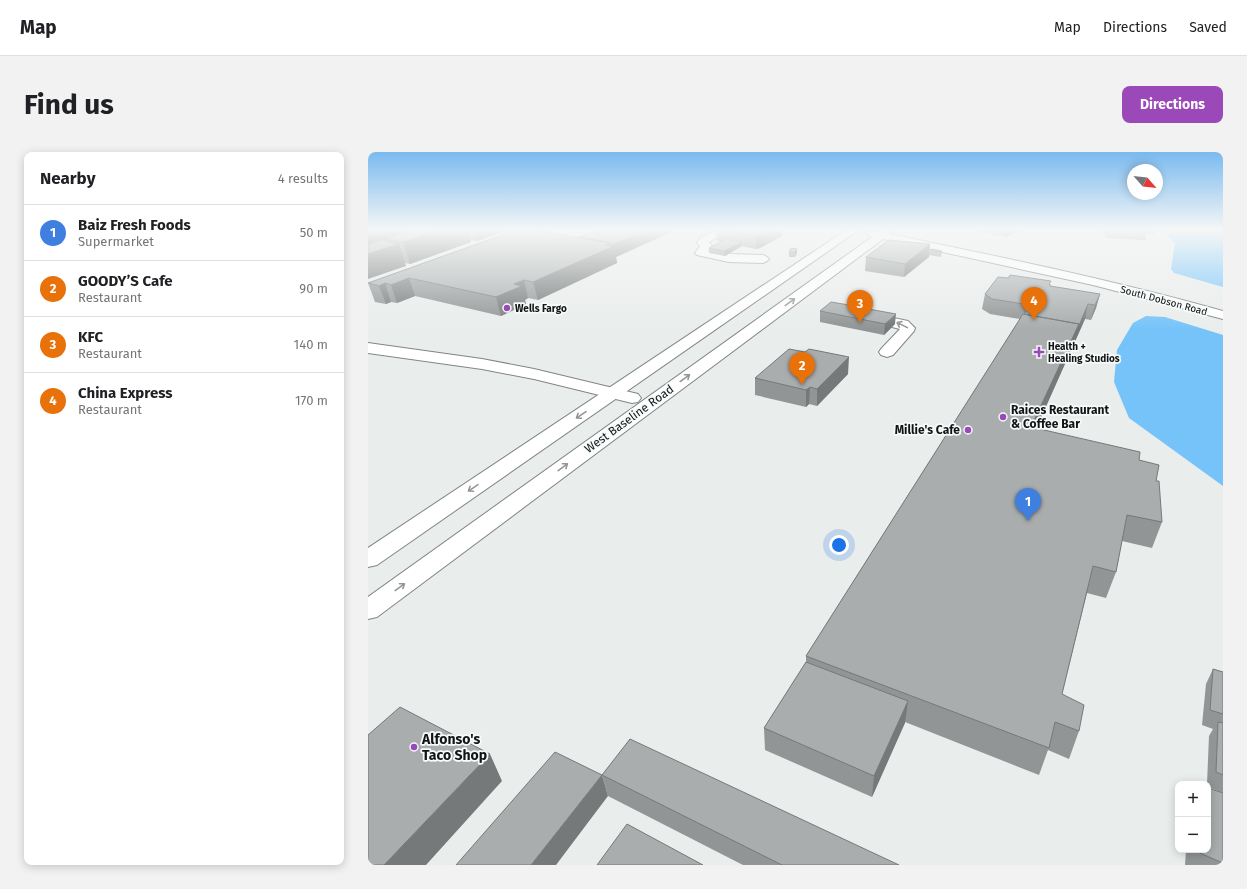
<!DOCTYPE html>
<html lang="en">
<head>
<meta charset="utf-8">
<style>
  :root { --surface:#fff; --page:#f2f2f2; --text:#202124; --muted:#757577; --line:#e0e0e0; --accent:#9b49b8 }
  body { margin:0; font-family:"Fira Sans",sans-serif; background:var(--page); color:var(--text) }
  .controls { position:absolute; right:12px; bottom:12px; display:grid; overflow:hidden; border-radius:8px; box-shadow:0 2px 10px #0003 }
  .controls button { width:36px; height:36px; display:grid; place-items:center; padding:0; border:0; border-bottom:1px solid var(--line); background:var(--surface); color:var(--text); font:20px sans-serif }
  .compass { position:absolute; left:759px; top:12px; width:36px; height:36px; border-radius:50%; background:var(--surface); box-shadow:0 2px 10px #0003; rotate:117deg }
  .you { position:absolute; left:471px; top:393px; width:14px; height:14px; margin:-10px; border:3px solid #fff; border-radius:50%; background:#1a73e8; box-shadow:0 0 0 6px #1a73e833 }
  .badge { display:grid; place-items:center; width:26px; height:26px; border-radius:50%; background:var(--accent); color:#fff; font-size:13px; font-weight:700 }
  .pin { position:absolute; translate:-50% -33px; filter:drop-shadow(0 1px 2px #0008) }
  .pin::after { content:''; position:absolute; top:21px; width:14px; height:12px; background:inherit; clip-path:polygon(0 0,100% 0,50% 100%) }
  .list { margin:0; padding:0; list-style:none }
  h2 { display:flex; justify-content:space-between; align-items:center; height:52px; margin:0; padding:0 16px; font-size:17px }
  h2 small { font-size:13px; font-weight:400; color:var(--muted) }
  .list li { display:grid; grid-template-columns:26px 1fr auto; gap:12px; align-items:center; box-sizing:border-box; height:56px; padding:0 16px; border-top:1px solid var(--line) }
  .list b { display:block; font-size:15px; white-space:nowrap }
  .list p { margin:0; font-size:13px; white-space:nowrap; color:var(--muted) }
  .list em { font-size:13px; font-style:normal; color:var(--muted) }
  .map { position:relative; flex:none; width:855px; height:713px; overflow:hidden; border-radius:8px }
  header { display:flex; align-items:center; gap:24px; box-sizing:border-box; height:56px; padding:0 20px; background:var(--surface); border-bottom:1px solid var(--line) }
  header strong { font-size:19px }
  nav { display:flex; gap:22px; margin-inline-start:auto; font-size:14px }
  .intro { display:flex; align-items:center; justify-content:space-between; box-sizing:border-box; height:96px; padding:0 24px }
  h1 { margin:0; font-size:28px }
  .button { padding:10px 18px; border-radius:8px; background:var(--accent); color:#fff; font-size:14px; font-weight:700 }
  main { display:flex; gap:24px; padding:0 24px }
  aside { flex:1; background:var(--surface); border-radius:8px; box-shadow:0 2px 10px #0003 }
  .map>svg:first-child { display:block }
  .water { fill:#76c3fa }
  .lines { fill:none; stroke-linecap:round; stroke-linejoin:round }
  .minor-casing { stroke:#828585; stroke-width:2 }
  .major-casing { stroke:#828585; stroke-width:2 }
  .minor { fill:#fff; fill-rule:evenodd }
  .major { fill:#fff; fill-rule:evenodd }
  .wall { fill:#919596 }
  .shaded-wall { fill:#76797a }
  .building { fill:#a9adae; stroke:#76797a }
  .oneway { stroke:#959595 }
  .poi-dot { fill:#9b49b8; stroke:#f6fafa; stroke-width:1.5 }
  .labels { text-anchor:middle; stroke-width:3.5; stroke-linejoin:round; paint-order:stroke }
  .far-street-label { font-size:10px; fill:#131414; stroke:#f6fafa }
  .far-poi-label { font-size:10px; font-weight:bold; fill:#131414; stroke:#f6fafa; text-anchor:start }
  .poi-label { font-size:12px; font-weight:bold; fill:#131414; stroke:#f6fafa; text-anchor:start }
  .street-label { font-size:12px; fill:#131414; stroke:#f6fafa }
  .near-poi-label { font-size:14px; font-weight:bold; fill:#131414; stroke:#f6fafa; text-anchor:start }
</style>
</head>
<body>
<header>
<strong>Map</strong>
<nav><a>Map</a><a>Directions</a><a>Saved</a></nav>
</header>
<div class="intro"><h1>Find us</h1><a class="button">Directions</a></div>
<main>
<aside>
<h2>Nearby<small>4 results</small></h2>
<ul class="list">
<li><span class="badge" style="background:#3f7fe0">1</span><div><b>Baiz Fresh Foods</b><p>Supermarket</p></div><em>50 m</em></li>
<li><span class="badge" style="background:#e8710a">2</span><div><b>GOODY’S Cafe</b><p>Restaurant</p></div><em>90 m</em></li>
<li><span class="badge" style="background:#e8710a">3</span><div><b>KFC</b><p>Restaurant</p></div><em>140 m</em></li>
<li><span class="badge" style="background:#e8710a">4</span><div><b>China Express</b><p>Restaurant</p></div><em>170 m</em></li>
</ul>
</aside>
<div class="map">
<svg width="855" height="713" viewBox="0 0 855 713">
  <rect width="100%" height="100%" fill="#e9edec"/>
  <path class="water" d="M788 77H855V135L806 121 803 117 807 91 799 83Z
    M778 164 797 165 855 183V334L761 266 746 230 749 198 765 171Z"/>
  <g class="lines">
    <defs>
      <path id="minor" d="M350 77H363L341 90 344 94 340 99 361 102 395 103 399 105 401 107 399 109 395 111 361 110 329 103 327 101 332 94 329 91 332 86Z
        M497 160 540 169 547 176 546 179 525 203 519 205 513 203 511 200 513 197 532 177 492 167 490 164 492 161Z
        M0 191 114 207 166 217 270 242 273 246 270 250 264 251 166 227 114 217 0 201Z"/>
      <path id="major" d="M480 77H492L9 413 0 415V396Z
        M515 77H527L522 82C633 105 745 128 855 159V167L725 133 515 87 9 465 0 467V445L504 85 499 82 500 80H511Z"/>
    </defs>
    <use href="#minor" class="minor-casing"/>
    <use href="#major" class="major-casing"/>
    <use href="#minor" class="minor"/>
    <use href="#major" class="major"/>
  </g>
  <path class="wall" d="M0 77H144L109 89 103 88V90L42 112 37 111 38 114Z
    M310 77 248 105 249 111 170 148 160 146 157 148 158 152 133 164 47 144 29 151 23 150 18 152 7 150 0 131 212 85Z
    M348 77H414V84L392 96 388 97 374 94 357 104 341 101V96L353 90 349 89Z
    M600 77H655L638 85Z
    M721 77H788L787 82H778L777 88 738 86 734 78Z
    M562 92 561 105 536 125 497 119 498 105Z
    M429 97V101L427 105H421V100Z
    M562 98 574 99 573 105 561 103Z
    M682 132V134L732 142 728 156 723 168 717 167 668 277 771 308 788 329 794 370 784 396 754 389 748 420 738 446 719 441 694 542 711 579 701 607 680 598 671 623 537 570 504 645 397 598 396 576 438 510V504L652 167 622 162 614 157 617 142Z
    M452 159 527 172 516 183 452 170Z
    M480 222 449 254 441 252 438 255 387 243V226Z
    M845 517 855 520V641L840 635V632H839L841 584 845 577 834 573 838 532Z
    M234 623 531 713H375L240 644Z
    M855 641V713H817L818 698H840Z"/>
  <path class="shaded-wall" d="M0 77H100L103 90 42 112 35 90 17 87 20 95 31 92 38 114 0 127Z
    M106 77H144L109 89Z
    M281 77H310L248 105 249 111 170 148 165 130 238 93Z
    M404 77H414V84L392 96 388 97V84Z
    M639 77H655L638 85Z
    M374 90V94L357 104 356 99Z
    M562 92 561 105 536 125 537 112Z
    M429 97V101L427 105V100Z
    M41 126 47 144 29 151 23 133Z
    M156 128 160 146 157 148 158 152 133 164 128 145 146 132Z
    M17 131 23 150 18 152 11 134Z
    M732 142 728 156 723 168 727 153Z
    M720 152 717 167 658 299 663 275Z
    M528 162 527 172 516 183 517 172Z
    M481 205 480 222 449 254V237Z
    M442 235 441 252 438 255V238Z
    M540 549 537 571 504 645 506 624Z
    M122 602 134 629 58 713H16Z
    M234 623 240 644 188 713H163Z"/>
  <path class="building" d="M0 77H36L35 78 0 80Z
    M48 77H75L35 90 17 87Z
    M151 77H162L243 91 238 93 246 94 165 130 156 128 146 132 154 134 128 145 41 126 23 133 17 131 11 134 0 131Z
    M233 77H281L244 93 243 91 212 85Z
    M351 77H404L392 83 388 84Z
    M358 87 374 90 356 99 341 96Z
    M13 88 31 92 0 102V93Z
    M521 88 562 92 537 112 498 105Z
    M423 96 429 97 427 100H421Z
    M564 97 574 99 573 100 562 98Z
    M642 123 683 129 681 132H682V134L732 142 727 153 720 152 710 176 711 172 656 162 662 153 624 147 617 142 630 125 640 126Z
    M463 150 481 153H488L495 156 528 162 517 172 452 159Z
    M655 162 711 172 663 275 772 300 771 308 791 313 788 329H791L794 370 759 363 748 420 725 414 694 542 716 553 711 579 687 570 681 596 438 504Z
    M421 197 437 200 441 197 481 205 449 237 442 235 438 238 387 226Z
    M438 510 540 549 506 624 396 576Z
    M845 517 855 520V562L842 558Z
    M32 555 122 602 16 713H0V583Z
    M850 570 855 571V623L848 620Z
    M262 587 531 713H414L234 623Z
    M187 600 234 623 163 713H88Z
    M840 636 855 641V711L827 699V698H840Z
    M259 672 335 713H229Z"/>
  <defs><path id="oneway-shaft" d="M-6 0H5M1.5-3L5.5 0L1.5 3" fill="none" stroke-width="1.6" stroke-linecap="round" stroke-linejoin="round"/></defs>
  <g class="oneway">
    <use href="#oneway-shaft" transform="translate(422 150) rotate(-36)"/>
    <use href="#oneway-shaft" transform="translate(534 173) rotate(-154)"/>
    <use href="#oneway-shaft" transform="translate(317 226) rotate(-36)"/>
    <use href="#oneway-shaft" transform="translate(213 263) rotate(146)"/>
    <use href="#oneway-shaft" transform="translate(195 315) rotate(-36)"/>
    <use href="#oneway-shaft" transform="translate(105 336) rotate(146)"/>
    <use href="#oneway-shaft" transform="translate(32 435) rotate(-36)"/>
  </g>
  <linearGradient id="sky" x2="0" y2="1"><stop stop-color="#7abaef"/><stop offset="0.44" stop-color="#f5f7f6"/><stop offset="1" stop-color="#f5f7f6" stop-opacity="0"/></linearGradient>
  <rect width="855" height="177" fill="url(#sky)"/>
  <g class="poi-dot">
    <circle cx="139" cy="156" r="4"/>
    <path d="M669 194h4v4h4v4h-4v4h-4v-4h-4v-4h4z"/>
    <circle cx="635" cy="265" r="4"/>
    <circle cx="600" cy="278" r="4"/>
    <circle cx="46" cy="595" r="4"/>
  </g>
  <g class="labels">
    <g class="far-street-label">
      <text transform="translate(796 148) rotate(15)" y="4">South Dobson Road</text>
    </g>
    <g class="far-poi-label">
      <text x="147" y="160">Wells Fargo</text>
      <text x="680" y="198">Health +<tspan x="680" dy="12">Healing Studios</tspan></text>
    </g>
    <g class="poi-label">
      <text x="643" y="262">Raices Restaurant<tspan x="643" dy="14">&amp; Coffee Bar</tspan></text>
      <text x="592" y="282" text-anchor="end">Millie's Cafe</text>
    </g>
    <g class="street-label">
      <text transform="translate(261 267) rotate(-36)" y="4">West Baseline Road</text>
    </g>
    <g class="near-poi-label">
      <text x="54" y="592">Alfonso's<tspan x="54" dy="16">Taco Shop</tspan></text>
    </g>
  </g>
</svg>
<div class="controls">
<button>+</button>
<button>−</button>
</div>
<svg class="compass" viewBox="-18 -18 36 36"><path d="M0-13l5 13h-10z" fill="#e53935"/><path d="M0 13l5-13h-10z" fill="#757577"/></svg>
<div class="you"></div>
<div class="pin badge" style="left:660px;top:369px;background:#3f7fe0">1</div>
<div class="pin badge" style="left:434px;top:233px;background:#e8710a">2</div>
<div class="pin badge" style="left:492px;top:171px;background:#e8710a">3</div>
<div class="pin badge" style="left:666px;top:168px;background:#e8710a">4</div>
</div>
</main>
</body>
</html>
